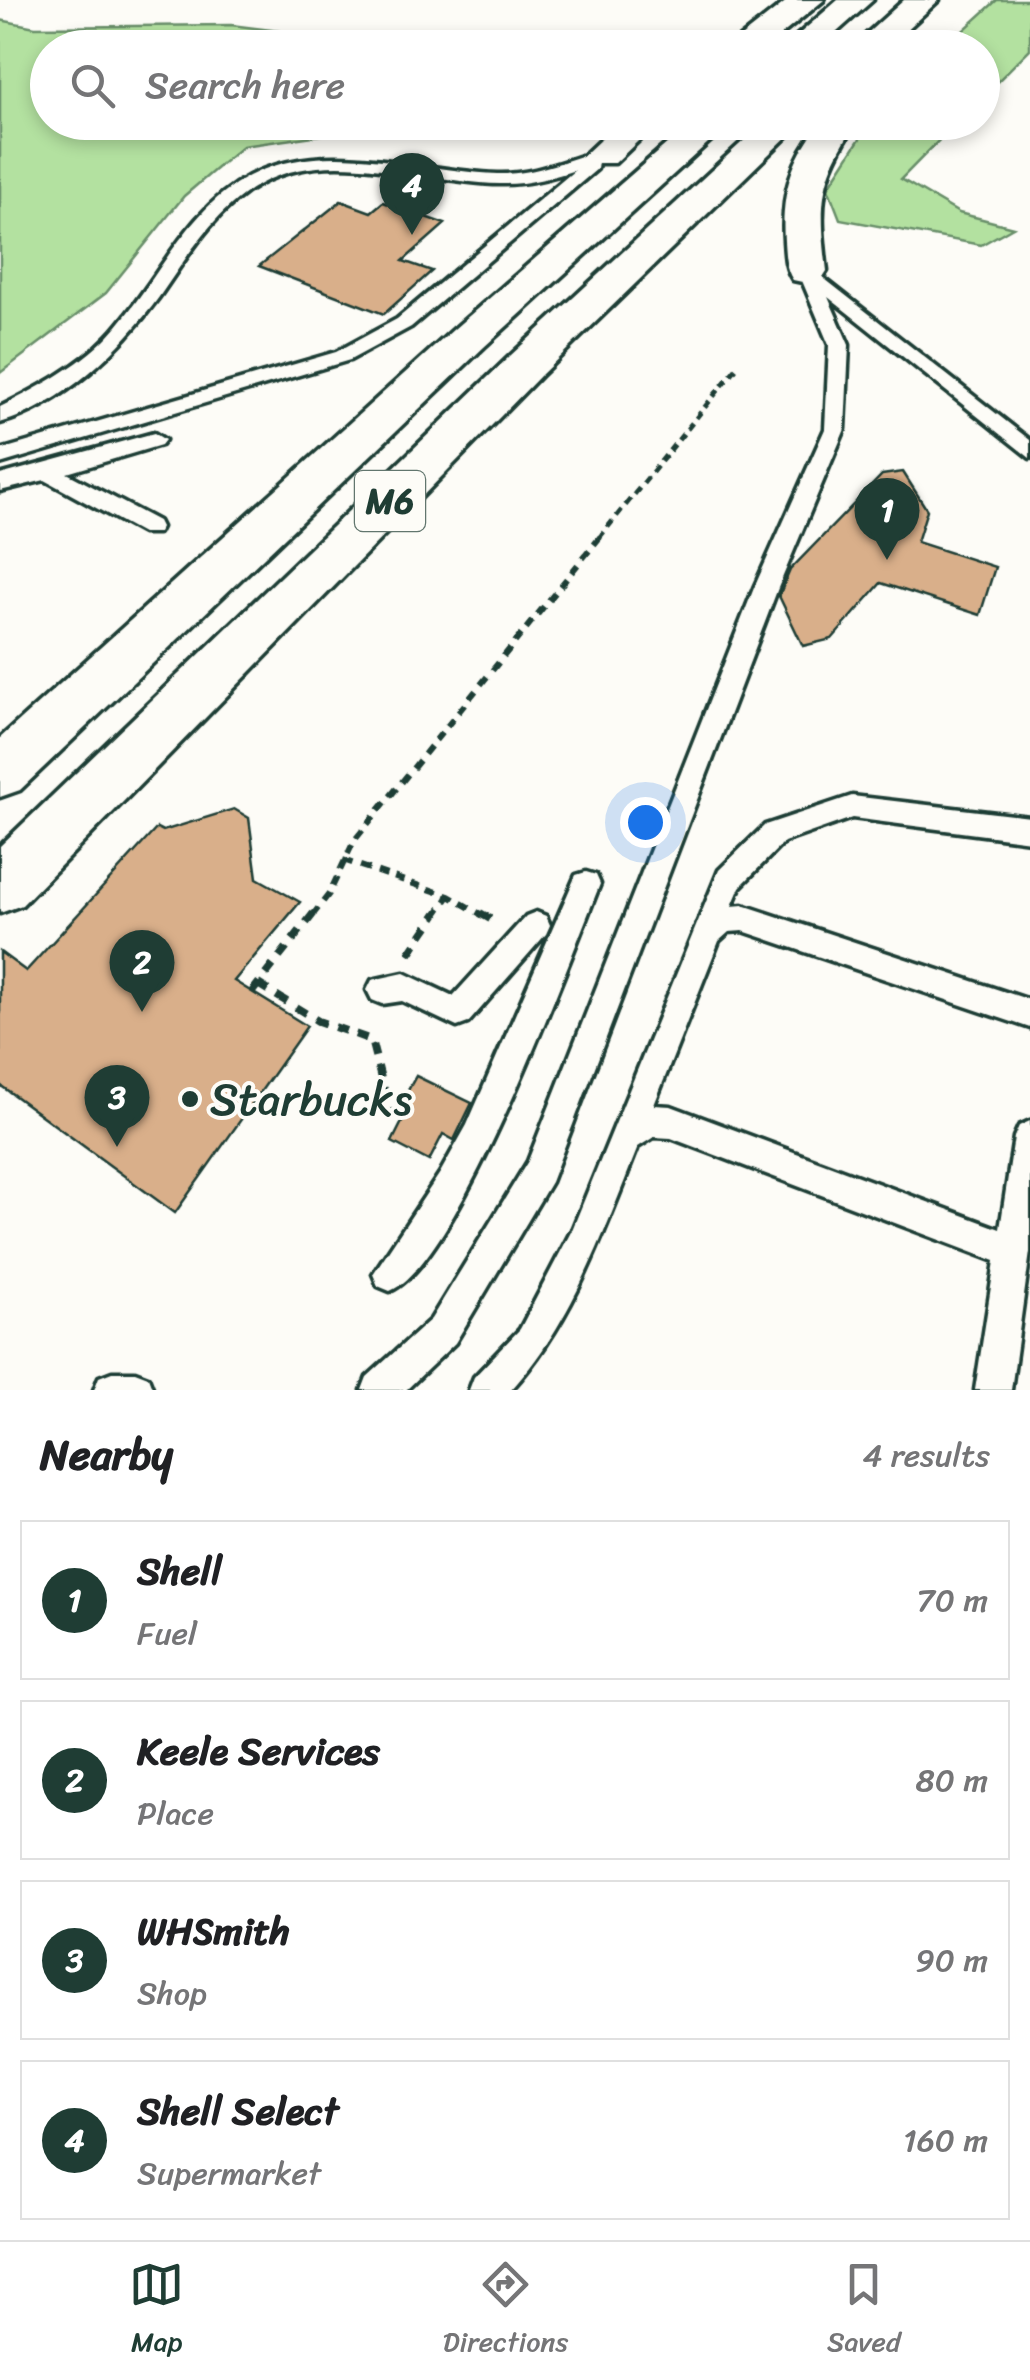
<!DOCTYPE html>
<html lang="en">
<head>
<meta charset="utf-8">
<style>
  :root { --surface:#fff; --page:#f2f2f2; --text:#202124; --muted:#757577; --line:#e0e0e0; --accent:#1f3d34 }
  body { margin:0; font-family:Sriracha,sans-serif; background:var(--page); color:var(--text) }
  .you { position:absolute; left:645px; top:822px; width:35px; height:35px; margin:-25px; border:8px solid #fff; border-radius:50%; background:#1a73e8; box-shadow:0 0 0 15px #1a73e833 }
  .badge { display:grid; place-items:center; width:65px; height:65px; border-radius:50%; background:var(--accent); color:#fff; font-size:32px; font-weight:700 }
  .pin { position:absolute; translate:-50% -82px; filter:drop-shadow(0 2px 5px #0008) }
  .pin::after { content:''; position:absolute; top:52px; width:35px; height:30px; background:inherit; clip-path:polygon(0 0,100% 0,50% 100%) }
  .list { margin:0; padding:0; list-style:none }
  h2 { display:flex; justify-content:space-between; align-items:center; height:130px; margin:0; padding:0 40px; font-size:42px }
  h2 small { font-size:32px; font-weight:400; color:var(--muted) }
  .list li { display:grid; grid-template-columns:65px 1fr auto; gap:30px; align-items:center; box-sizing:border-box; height:160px; margin:0 20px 20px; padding:0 20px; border:2px solid var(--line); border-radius:0px }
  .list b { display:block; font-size:38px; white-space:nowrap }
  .list p { margin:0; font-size:32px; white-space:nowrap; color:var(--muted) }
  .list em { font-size:32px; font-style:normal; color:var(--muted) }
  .icon { flex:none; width:55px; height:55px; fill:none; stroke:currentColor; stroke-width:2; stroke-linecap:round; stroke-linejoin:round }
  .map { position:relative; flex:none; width:1030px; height:1390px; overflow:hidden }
  .search { position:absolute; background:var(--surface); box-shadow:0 5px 15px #0003; left:30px; right:30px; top:30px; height:110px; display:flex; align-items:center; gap:25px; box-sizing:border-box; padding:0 35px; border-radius:55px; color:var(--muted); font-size:38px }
  .sheet { height:850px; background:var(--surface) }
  nav { display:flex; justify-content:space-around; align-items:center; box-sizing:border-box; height:140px; border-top:2px solid var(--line); background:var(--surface); font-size:28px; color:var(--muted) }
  nav a { display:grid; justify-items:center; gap:5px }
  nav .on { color:var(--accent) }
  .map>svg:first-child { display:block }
  .green { fill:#b3e1a0; stroke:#698f6a; stroke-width:2.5 }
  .building { fill:#d9af8a; stroke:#1f3d34; stroke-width:2.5 }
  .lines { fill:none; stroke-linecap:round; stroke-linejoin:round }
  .lane-casing { stroke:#1f3d34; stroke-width:7 }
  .highway-casing { stroke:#1f3d34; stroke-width:7 }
  .path-far2 { stroke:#1f3d34; stroke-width:5; stroke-dasharray:8 6; stroke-linecap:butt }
  .path-far1 { stroke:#1f3d34; stroke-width:6; stroke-dasharray:10 8; stroke-linecap:butt }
  .path { stroke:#1f3d34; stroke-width:8; stroke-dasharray:12 10; stroke-linecap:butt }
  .lane { fill:#fdfcf7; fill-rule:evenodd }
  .highway { fill:#fdfcf7; fill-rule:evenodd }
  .poi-dot { fill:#1f3d34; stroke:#fdfcf7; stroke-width:4 }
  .labels { text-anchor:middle; stroke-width:8; stroke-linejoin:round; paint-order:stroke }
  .shield { fill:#fdfcf7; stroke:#62766e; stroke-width:2.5 }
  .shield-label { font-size:35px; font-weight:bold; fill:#1f3d34 }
  .near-poi-label { font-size:45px; fill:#1f3d34; stroke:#fdfcf7; text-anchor:start }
</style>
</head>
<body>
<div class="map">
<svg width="1030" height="1390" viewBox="0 0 1030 1390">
  <rect width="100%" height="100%" fill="#fdfcf7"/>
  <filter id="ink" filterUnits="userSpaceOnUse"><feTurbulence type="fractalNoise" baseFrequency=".01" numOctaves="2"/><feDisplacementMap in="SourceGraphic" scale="20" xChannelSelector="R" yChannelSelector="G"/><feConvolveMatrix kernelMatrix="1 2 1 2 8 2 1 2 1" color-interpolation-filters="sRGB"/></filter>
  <g filter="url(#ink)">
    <path class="green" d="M997 0H1030V49L983 96 982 48 945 47Z
      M0 20 35 27 231 25 311 35 314 47 48 48V122L405 123 243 146 184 196 106 293 0 373Z
      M870 123H956L901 179 959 213 1013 227 981 245 840 219 828 188Z"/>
    <path class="building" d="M341 201 371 212 383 202 445 224 403 261 432 271 384 314 259 266Z
      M903 472 927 510 917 542 995 567 980 615 881 583 832 639 803 646 779 596 790 570 882 475Z
      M234 809 249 818 257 878 300 902 234 981 307 1026 175 1213 0 1085V952L26 971 157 828 163 831Z
      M416 1076 472 1103 454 1140 443 1134 429 1161 392 1142 404 1118 395 1114Z"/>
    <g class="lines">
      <defs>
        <path id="lane" d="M602 150 608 151V159L598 162 597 169 411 327 350 360 0 464V450L336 352 397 319 575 170C551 178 525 185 500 184 423 183 332 144 260 184 215 209 187 257 159 297 122 348 63 406 0 423V407C38 388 78 367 108 336 156 285 186 209 249 176 328 136 416 171 498 174 535 175 567 159 602 150Z
          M807 265 1030 440V458L828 297 849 345 845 429 778 588 551 1182 455 1343 406 1390H362L367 1377 431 1319 528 1161 754 588 825 429 829 345 798 271Z
          M154 433 165 440 161 445 67 473 158 521 161 527 158 533H142L45 480 0 491V475Z
          M852 796 1030 817V841L852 818 784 842 740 887 732 906 743 905 1030 1000V1028L743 931 729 932 719 941 654 1105 671 1106 1000 1229 1014 1137 1019 1126 1030 1121V1252L1011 1390H975L995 1261 671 1138 654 1137 638 1147C604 1232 573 1322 511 1390H469L474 1377 520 1329 572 1230 719 870 765 825Z
          M586 872 596 875 600 884C569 961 458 1263 390 1291L378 1286 373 1274 440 1173 467 1125 576 875Z
          M536 912 546 916 550 925 546 934 468 1023 457 1027 402 1001 382 1004 372 1000 367 990 372 980 404 973 453 996 526 916Z
          M112 1372H135L148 1377 153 1390H94L99 1377Z"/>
        <path id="highway" d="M788 0H824L765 48H727Z
          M838 0H873L819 48H783Z
          M904 0H939L887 48H851Z
          M619 122H658L615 163H589L584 155Z
          M692 122H731L484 347 20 790 0 797V738L454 329Z
          M764 122H802L540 376 22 905 0 913V846L510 356Z
          M821 122H857C819 178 819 205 827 271L821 280 807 283 793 280C785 268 785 255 784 241 781 194 791 159 821 122Z"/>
      </defs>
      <use href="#lane" class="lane-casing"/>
      <use href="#highway" class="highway-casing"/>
      <path class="path-far2" d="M599 538 738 366"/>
      <path class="path-far1" d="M343 860 449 896 484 916
        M312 916 329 894 354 841 601 536
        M435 916 449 896"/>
      <path class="path" d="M480 913 494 921
        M409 954 437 913
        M258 984 318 1021 371 1040 390 1113
        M252 992 314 913"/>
      <use href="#lane" class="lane"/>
      <use href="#highway" class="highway"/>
    </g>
  </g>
  <circle class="poi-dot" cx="190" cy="1099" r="10"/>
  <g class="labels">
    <rect class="shield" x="355" y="471" width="70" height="60" rx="8"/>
    <g class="shield-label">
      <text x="390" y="513">M6</text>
    </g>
    <g class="near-poi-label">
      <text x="210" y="1115">Starbucks</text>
    </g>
  </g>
</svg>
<div class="you"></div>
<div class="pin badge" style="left:887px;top:560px">1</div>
<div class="pin badge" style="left:142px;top:1012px">2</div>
<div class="pin badge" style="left:117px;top:1147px">3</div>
<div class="pin badge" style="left:412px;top:235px">4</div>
<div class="search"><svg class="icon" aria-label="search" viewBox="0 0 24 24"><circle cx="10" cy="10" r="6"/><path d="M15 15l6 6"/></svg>Search here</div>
</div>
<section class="sheet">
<h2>Nearby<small>4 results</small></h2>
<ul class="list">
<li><span class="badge">1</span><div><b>Shell</b><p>Fuel</p></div><em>70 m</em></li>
<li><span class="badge">2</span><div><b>Keele Services</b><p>Place</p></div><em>80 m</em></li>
<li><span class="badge">3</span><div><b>WHSmith</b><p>Shop</p></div><em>90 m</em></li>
<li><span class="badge">4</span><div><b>Shell Select</b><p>Supermarket</p></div><em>160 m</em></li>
</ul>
</section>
<nav>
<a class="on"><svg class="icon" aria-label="map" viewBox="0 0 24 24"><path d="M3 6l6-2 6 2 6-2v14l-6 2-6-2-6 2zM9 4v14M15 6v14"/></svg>Map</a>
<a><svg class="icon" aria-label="directions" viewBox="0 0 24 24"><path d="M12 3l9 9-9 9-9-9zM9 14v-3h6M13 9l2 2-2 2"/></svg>Directions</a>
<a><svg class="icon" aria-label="saved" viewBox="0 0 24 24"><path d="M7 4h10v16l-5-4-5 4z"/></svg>Saved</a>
</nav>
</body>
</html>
